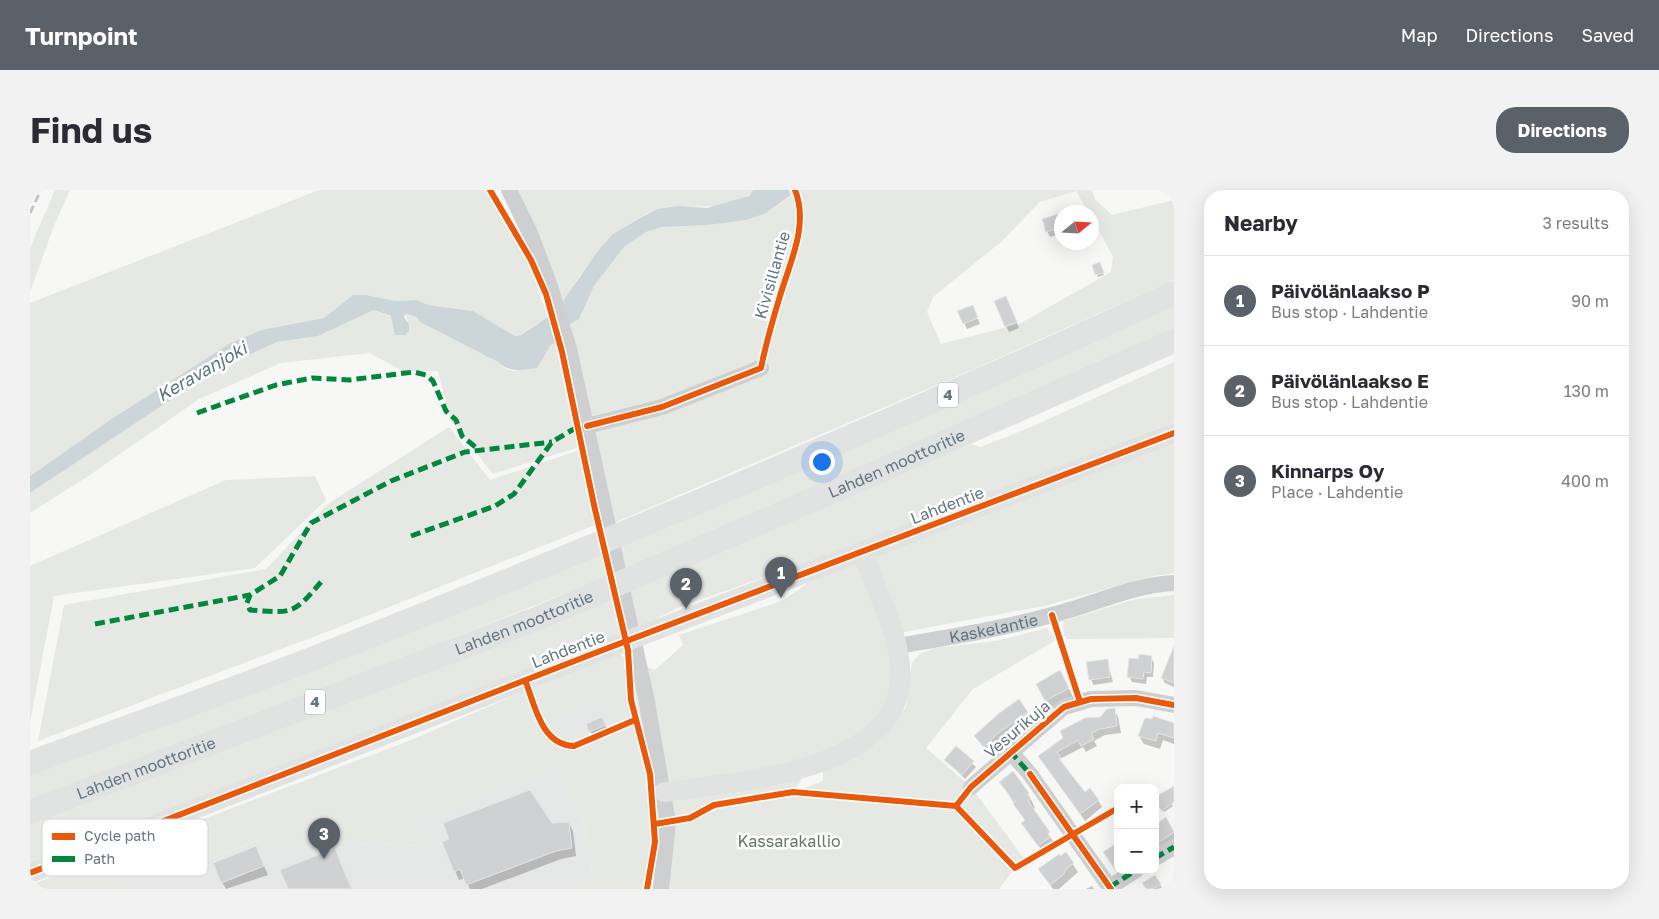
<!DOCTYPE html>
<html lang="en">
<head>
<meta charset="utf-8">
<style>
  :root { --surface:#fff; --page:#f2f2f3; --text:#2b2b33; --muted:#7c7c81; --line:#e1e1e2; --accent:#5b6169 }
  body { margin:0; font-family:"Golos Text",sans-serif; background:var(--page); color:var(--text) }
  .controls { position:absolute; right:15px; bottom:15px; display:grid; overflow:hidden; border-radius:10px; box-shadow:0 5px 20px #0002 }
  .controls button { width:45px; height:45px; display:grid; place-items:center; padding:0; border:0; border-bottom:1px solid var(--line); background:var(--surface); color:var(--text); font:25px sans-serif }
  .compass { position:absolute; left:1024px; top:15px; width:45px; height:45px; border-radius:50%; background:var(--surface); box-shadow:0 5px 20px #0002; rotate:72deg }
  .you { position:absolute; left:791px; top:271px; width:18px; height:18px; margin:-12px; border:4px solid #fff; border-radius:50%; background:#1a73e8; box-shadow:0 0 0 8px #1a73e833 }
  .badge { display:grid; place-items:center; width:32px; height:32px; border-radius:50%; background:var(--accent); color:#fff; font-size:16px; font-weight:700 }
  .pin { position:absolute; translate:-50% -41px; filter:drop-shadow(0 1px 2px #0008) }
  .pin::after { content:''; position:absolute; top:26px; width:18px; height:15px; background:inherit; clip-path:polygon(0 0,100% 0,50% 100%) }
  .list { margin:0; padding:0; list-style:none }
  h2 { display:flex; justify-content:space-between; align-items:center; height:65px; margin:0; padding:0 20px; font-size:21px }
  h2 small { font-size:16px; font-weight:400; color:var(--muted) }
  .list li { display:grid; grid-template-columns:32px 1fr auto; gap:15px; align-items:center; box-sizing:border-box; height:90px; padding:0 20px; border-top:1px solid var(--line) }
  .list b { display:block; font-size:19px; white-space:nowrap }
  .list p { margin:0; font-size:16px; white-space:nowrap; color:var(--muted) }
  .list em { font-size:16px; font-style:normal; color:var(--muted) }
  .map { position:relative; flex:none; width:1144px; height:699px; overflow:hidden; border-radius:20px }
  header { display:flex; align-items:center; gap:30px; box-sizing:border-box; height:70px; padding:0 25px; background:var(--accent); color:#fff }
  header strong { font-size:24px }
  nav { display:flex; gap:28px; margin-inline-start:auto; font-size:18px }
  .intro { display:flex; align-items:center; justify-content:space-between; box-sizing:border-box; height:120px; padding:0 30px }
  h1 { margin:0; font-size:35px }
  .button { padding:12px 22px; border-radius:20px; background:var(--accent); color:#fff; font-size:18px; font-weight:700 }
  main { display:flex; gap:30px; padding:0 30px }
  aside { flex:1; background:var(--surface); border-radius:20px; box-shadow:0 5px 20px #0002 }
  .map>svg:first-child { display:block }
  .built { fill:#e6e7e7 }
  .green { fill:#e6e9e3; fill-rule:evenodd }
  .water { fill:#ccd5d7 }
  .shadow { fill:#0003 }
  .building { fill:#cfd1d2; stroke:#e6e6e6 }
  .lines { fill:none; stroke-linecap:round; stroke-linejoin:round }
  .minor { stroke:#cdcfd0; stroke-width:16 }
  .major { stroke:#e1e2e2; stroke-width:20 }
  .highway { stroke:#e1e2e2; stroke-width:24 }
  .rail { stroke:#c3c5c6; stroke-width:3; stroke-dasharray:8 4; stroke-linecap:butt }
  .quiet { stroke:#00873e; stroke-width:5; stroke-dasharray:10 5; stroke-linecap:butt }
  .cycleway-casing { stroke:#fff; stroke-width:9 }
  .cycleway { stroke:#e8590c; stroke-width:6 }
  .labels { text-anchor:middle; stroke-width:5; stroke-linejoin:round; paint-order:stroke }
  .shield { fill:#fff; stroke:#909ea8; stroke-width:1 }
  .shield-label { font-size:15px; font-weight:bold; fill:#617582 }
  .street-label { font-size:16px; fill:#617582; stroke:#fff }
  .park-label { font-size:16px; fill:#667a61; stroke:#fff }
  .water-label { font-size:18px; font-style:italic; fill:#5c767c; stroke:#fff }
  .key { fill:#fff; stroke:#d0d6da; stroke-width:1 }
  .key-label { font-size:14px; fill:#617582 }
</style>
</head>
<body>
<header>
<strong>Turnpoint</strong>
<nav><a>Map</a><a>Directions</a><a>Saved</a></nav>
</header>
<div class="intro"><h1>Find us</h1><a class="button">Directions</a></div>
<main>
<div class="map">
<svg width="1144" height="699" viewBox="0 0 1144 699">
  <rect width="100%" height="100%" fill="#f7f7f6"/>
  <path class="built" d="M573 510 584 535 556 547 534 546 527 529Z
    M525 577 553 629 562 683 548 699H87L145 675 170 673 230 650 249 663 298 652 393 656 386 632Z"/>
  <path class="green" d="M25 0H40L24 36 0 102V58Z
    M289 0H456L499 74 518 127 490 145 485 146 443 121 398 115 387 110 366 111 336 105H323L294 128 231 140 199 154 83 228 0 286V113Z
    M484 0H723C706 25 653 12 628 20 592 31 569 59 548 88 543 96 539 104 533 111L503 36Z
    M770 0H1062L1065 9 1082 25 1144 10V90L944 179 586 332 539 135 549 129 564 96 594 57 616 42 632 37 736 23ZM1046 1 1058 22H1062V28L1083 67 1081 82 989 134 911 154 897 122 903 107 971 52 1010 12Z
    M1144 112V142L562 393 290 500 0 610V582Z
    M344 120 379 134 375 124C382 125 387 126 390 132L468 172 476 179 486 181 525 152 549 257 463 284 421 231 408 181H373L339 163 251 173 169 209 57 287 0 323V303L186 180 247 152 288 146Z
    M1144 172V232L817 358 647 418 609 438 600 398 941 254 951 257 1001 237Z
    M419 237 460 290 550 260 565 335 304 439 8 551 34 415 236 379 299 313Z
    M1144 254V383L1124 386 1014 416 874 442 867 456 863 519 779 576 764 602 793 591V581L845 555 876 517 882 472 890 464 904 458 966 451 1017 438 1026 450 943 499 896 558 941 597 996 671 985 678 969 699H548L562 683 553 629 525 577 386 632 394 656 298 652 249 663 229 650 170 673 145 675 87 699H0V695L381 550 485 505 589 463 597 470 625 480 653 455 649 445 752 411 788 386ZM573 510 584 535 557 546 553 538 534 546 527 529Z
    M285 286 296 310 225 378 24 406 0 533V376L196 290Z
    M583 405 592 443 0 672V633Z
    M1144 405V448L1037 449 1034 445 1033 431 1106 409Z"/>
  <path class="water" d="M723 0H759L761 5 736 23 716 30 677 35 632 37 616 42 594 57 564 96 549 129 539 135 533 111 567 62 583 44 608 29 628 19 648 16 677 18 719 6Z
    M323 105H336L366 111 387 110 398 115 443 121 485 146 491 145 518 127 525 152 520 156 507 178C492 180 480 183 468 172L390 132C387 126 382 125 375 124L374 127 379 134V141L375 145H365L361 126 344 120 288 146 247 152 186 180 0 303V286L83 228 199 154 231 140 294 128Z"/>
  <path class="shadow" d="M1027 25 1032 34V43L1020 47 1017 41Z
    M1063 75 1071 76 1074 85 1068 87Z
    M979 113 989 138 979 142 976 136Z
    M943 117 950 134 937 139 929 122Z
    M1121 467 1124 473 1123 487H1117L1116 494 1102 492 1099 486 1109 470Z
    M1077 470 1083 492 1063 495 1057 473Z
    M1144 474V497L1135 493 1132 488Z
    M1035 490 1043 507 1021 519 1007 494Z
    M989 511 1000 528 971 549 958 561 946 546Z
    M1084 520 1088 527 1091 543 1075 545 1064 551 1067 556 1056 562 1053 557 1030 569 1055 604 1068 610 1072 617 1055 631 1010 567Z
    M572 529 579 543 565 549 560 541Z
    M1144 535V554L1133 550 1130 559 1114 554 1109 546Z
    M926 558 946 577 935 589 916 570Z
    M970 592 998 603 1005 618 1002 620 1023 651 1022 652 1024 656 1014 663 998 642 996 631Z
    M1144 597V611L1141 613 1143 616 1134 622 1126 611Z
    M1136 629 1144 642V652L1132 660 1128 653Z
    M539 633 543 641 546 666 531 669 452 699H440L435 688 429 690 425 681 521 635Z
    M226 658 238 685 196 699 192 692Z
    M305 660 322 699H259Z
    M1036 664 1048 682 1029 699H1023L1015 688Z
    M1125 687 1133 699H1117Z
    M1062 696 1064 699H1056Z"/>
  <path class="building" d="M1028 24 1032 37 1016 42 1012 29Z
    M1070 72 1074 83 1065 85 1062 75Z
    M976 106 987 132 975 137 964 111Z
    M943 115 948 128 933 134 927 121Z
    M1144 456V493L1131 488Z
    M1109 464 1122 466 1121 483 1114 482 1113 489 1097 487 1099 468 1108 469Z
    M1078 469 1080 487 1059 490 1056 472Z
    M1030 480 1039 498 1015 511 1006 494Z
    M989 509 998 522 968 543 954 557 944 546 968 524Z
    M1085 518 1087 536 1070 539 1061 543 1064 549 1051 556 1048 550 1027 562 1031 568 1029 569 1055 602 1060 598 1069 610 1050 624 1008 566 1033 548 1030 541 1055 528 1070 527 1077 519Z
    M1123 526 1144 533V548L1128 543 1126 551 1108 546 1115 528 1122 529Z
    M572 527 576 535 559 542 556 534Z
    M926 556 944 571 932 585 914 570Z
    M983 581 999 603 997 604 1001 609 998 611 1020 642 1018 644 1020 647 1008 656 991 633 995 630 983 614 985 612 969 592Z
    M1144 596V612L1132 621 1125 612V607Z
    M500 600 522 633 539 632 542 658 526 661 436 695 430 679 424 682 412 652 419 649 413 633Z
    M1136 627 1144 642 1125 655V635Z
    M1088 652V680L1086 681 1073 662Z
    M226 656 234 676 191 693 183 673Z
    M305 658 321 699H258L250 680Z
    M1036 662 1044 673 1037 678 1033 685 1020 695 1008 679 1029 664 1030 666Z
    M1125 685 1131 694 1123 699H1116L1112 693Z"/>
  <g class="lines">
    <g class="minor">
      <path d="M479 0 500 43 521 99 539 159 616 507 638 633 631 699"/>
      <path d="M557 236 632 217 731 178"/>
      <path id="s1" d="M867 456C919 447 971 439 1022 425 1062 415 1102 395 1144 393"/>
      <path d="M980 561 1000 584 1081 699"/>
      <path d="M941 597 1034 517 1061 509 1106 508 1144 515"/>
      <path d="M1125 668 1144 657"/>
      <path d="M1080 697 1106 680"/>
    </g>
    <path class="major" d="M634 602C706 592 880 582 870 476 867 439 845 397 832 362
      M0 683 565 463 1144 243"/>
    <g class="highway">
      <path d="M0 573C91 539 183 507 274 472 567 357 858 234 1144 103"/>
      <path id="s2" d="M0 622 511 427 836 287 1144 151"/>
    </g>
    <path class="rail" d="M0 23 11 0"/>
    <path class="quiet" d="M167 223 246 195 282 188 319 190 384 182 396 185 403 191 416 221 426 230 432 246 449 260
      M381 346 465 316 484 304 522 252 542 240 553 237
      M291 392C263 425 263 423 220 420L217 413 220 405 250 386 281 333 361 291 435 262 522 252
      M65 434 220 405
      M980 561 1000 584
      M1125 668 1144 657
      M1080 697 1106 680"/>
    <defs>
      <path id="cycleway" d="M460 0 501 70 516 104 532 162 564 315 598 460 601 510 620 584 625 652 617 699
        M557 236 632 217 731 178C736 153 743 129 750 106 760 72 779 35 765 0
        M1022 425 1050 512
        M495 490C505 515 511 555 544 556L605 530
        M1000 584 1081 699
        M1088 618 985 678 926 616 941 597 1034 517 1061 509 1106 508 1144 515
        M625 634 660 628 684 615 763 602 926 616
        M0 683 565 463 1144 243"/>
    </defs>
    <use href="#cycleway" class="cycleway-casing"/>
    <use href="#cycleway" class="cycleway"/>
  </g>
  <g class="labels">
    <g class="shield">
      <rect x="908" y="192.5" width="20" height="25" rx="4"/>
      <rect x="275" y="499.5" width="20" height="25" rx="4"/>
    </g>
    <g class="shield-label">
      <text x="918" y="210">4</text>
      <text x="285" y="517">4</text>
    </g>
    <g class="street-label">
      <text transform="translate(742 85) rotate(-74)" y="6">Kivisillantie</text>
      <text dy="6" stroke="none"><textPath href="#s2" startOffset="934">Lahden moottoritie</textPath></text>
      <text transform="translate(917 315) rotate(-21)" y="6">Lahdentie</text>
      <text dy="6" stroke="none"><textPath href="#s2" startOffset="529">Lahden moottoritie</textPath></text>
      <text dy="6" stroke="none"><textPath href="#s1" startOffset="98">Kaskelantie</textPath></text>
      <text transform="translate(538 459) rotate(-21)" y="6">Lahdentie</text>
      <text transform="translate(987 539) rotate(-40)" y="6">Vesurikuja</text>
      <text dy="6" stroke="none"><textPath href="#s2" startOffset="124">Lahden moottoritie</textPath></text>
    </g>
    <g class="park-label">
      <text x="759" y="657">Kassarakallio</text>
    </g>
    <g class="water-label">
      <text transform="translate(172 182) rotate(-30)" y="6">Keravanjoki</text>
    </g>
  </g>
  <rect x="12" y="629" width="166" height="57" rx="8" class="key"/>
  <rect x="22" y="643" width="23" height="7" fill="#e8590c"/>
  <rect x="22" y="666" width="23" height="6" fill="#00873e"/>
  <g class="key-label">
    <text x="54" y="651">Cycle path</text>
    <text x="54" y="674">Path</text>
  </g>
</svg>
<div class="controls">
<button>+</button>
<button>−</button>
</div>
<svg class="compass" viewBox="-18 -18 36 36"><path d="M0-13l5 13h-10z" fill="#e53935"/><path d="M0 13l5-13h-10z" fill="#7c7c81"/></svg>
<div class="you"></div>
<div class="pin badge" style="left:751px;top:408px">1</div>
<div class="pin badge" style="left:656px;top:419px">2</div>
<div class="pin badge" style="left:294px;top:669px">3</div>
</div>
<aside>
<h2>Nearby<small>3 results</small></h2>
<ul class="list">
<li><span class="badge">1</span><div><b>Päivölänlaakso P</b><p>Bus stop · Lahdentie</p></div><em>90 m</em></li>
<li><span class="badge">2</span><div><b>Päivölänlaakso E</b><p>Bus stop · Lahdentie</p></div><em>130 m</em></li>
<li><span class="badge">3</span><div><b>Kinnarps Oy</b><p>Place · Lahdentie</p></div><em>400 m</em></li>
</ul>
</aside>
</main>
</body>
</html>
